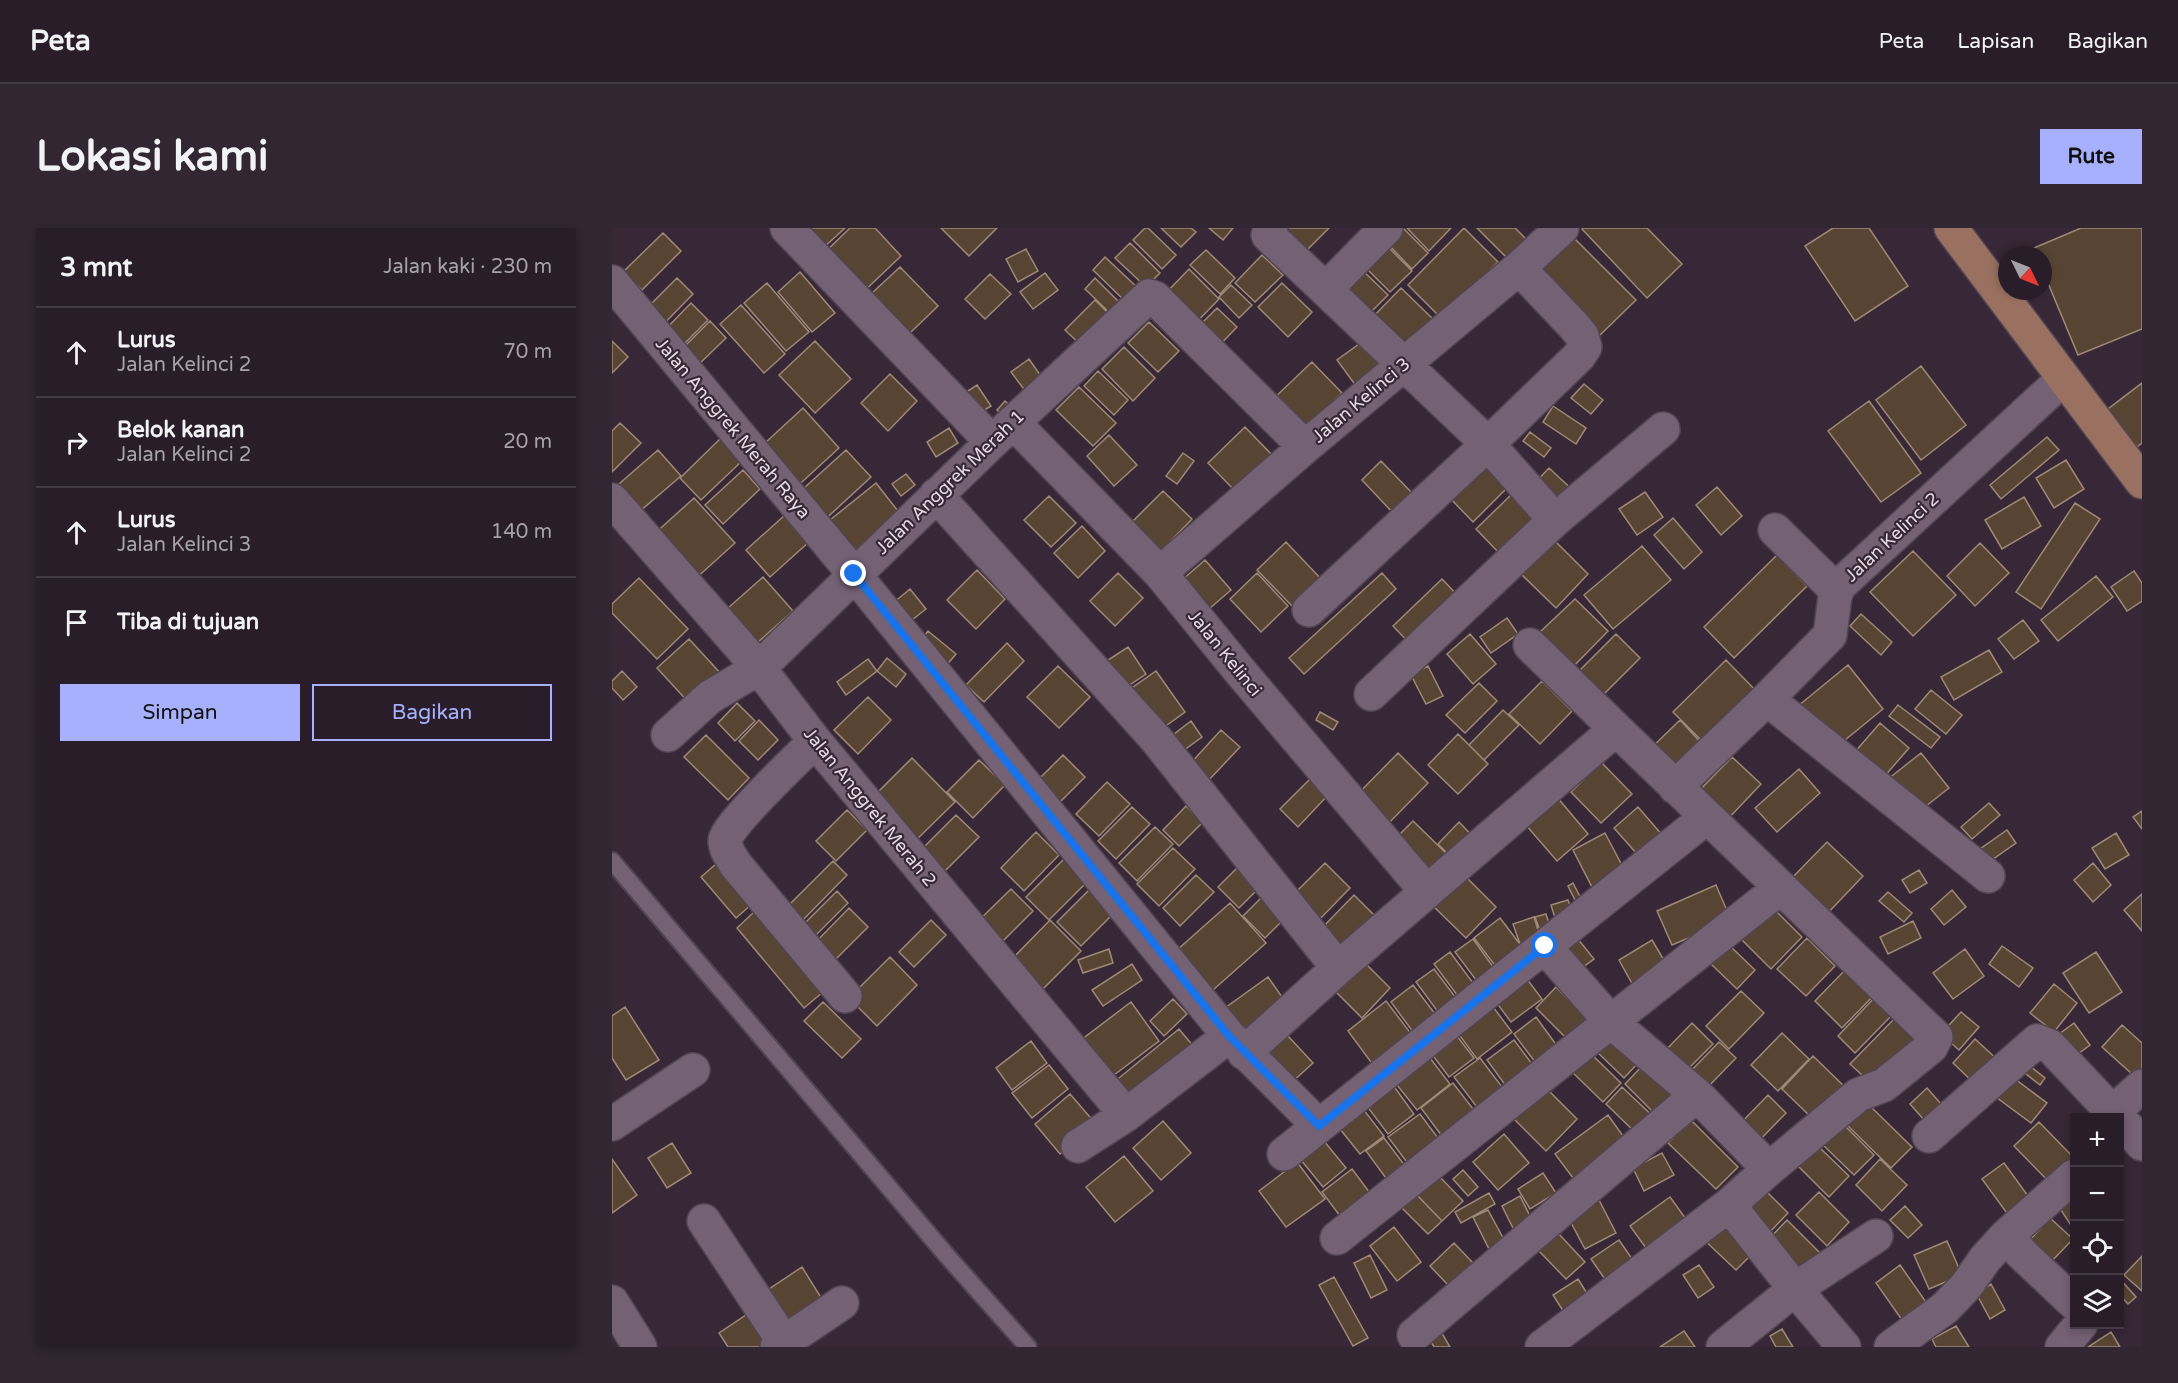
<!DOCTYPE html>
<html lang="id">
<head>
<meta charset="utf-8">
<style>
  :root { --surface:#291d29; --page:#312631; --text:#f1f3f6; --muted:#a5a2a8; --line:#453b46; --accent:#a7b0fc }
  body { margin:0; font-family:"Varela Round",sans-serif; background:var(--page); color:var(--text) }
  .controls { position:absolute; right:18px; bottom:18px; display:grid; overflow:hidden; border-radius:0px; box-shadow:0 3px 9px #0003 }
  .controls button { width:54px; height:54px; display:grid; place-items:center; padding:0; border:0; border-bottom:2px solid var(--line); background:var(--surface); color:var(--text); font:30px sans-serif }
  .compass { position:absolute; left:1386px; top:18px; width:54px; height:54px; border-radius:50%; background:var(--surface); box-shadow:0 3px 9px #0003; rotate:133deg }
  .stop { position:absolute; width:18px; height:18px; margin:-14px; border:4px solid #1a73e8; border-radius:50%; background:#fff }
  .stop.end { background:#1a73e8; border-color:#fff; box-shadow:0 2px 6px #0008 }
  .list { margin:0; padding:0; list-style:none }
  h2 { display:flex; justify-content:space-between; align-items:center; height:78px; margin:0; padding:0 24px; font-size:26px }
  h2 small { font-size:20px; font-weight:400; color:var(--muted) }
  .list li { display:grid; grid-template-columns:39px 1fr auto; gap:18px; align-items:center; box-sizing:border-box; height:90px; padding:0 24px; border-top:2px solid var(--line) }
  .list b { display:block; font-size:22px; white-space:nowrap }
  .list p { margin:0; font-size:20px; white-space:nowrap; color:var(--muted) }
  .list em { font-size:20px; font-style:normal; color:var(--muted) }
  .actions { display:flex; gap:12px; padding:18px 24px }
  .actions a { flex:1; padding:14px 0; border:2px solid var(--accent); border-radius:0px; text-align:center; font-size:21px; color:var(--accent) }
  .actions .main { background:var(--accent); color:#111 }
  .icon { flex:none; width:33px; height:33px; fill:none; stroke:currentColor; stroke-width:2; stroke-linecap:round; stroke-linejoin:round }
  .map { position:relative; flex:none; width:1530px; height:1119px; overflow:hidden; border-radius:0px }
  header { display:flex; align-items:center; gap:36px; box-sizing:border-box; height:84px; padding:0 30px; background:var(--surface); border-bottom:2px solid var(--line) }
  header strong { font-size:28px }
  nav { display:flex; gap:33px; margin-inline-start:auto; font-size:21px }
  .intro { display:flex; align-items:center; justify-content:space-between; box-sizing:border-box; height:144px; padding:0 36px }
  h1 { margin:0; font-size:42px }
  .button { padding:15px 27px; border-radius:0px; background:var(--accent); color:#111; font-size:21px; font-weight:700 }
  main { display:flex; gap:36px; padding:0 36px }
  aside { flex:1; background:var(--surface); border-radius:0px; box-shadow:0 3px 9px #0003 }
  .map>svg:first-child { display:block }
  .building { fill:#574433; stroke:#9e8976; stroke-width:1.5 }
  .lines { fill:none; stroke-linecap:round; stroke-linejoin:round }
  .lane-casing { stroke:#524452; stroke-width:20 }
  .street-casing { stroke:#524452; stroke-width:36 }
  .primary-casing { stroke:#524452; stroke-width:36 }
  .lane { stroke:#746174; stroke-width:16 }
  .street { stroke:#746174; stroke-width:33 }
  .primary { stroke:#9a7160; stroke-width:33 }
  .route { stroke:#1a73e8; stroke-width:8 }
  .labels { text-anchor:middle; stroke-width:4.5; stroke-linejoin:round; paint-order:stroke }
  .street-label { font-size:18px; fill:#e6dae5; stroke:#372737 }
</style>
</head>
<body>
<header>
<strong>Peta</strong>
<nav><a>Peta</a><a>Lapisan</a><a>Bagikan</a></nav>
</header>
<div class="intro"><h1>Lokasi kami</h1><a class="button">Rute</a></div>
<main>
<aside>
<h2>3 mnt<small>Jalan kaki · 230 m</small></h2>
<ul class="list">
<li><svg class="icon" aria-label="ahead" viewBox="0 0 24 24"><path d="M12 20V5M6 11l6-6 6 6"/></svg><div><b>Lurus</b><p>Jalan Kelinci 2</p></div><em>70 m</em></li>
<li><svg class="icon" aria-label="right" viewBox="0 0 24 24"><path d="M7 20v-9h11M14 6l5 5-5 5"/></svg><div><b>Belok kanan</b><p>Jalan Kelinci 2</p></div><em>20 m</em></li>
<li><svg class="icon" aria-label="ahead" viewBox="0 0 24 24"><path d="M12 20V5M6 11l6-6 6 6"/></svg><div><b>Lurus</b><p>Jalan Kelinci 3</p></div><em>140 m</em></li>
<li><svg class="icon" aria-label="arrive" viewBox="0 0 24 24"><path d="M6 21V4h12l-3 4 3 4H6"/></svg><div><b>Tiba di tujuan</b></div></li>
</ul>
<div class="actions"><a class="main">Simpan</a><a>Bagikan</a></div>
</aside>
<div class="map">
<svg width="1530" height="1119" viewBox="0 0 1530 1119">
  <rect width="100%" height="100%" fill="#372737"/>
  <path class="building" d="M188 0H233L209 22Z
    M238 0H263L289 28 246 69 208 29Z
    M329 0H385L357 28Z
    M533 0H536L564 27 550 41 521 12Z
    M549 0H579L584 4 569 19Z
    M597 0H621L611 12Z
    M667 0H717L686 31Z
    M782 0H791L816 25 800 41 771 11Z
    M795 0H839L817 23Z
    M852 0 886 34 830 91 796 57Z
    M865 0H903L914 11 895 30Z
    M971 0H1035L1070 36 1035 70 970 1Z
    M1221 0H1257L1296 58 1243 93 1193 18Z
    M1469 0H1530V101L1466 127 1431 43V27H1425L1422 20Z
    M51 5 69 23 30 62 11 44Z
    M960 8 1024 72 986 109 923 46Z
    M769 12 800 43 778 64 748 34Z
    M518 15 548 45 534 59 503 30Z
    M414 21 426 43 406 54 394 31Z
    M594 22 623 50 608 66 578 37Z
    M650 27 671 47 643 74 623 55Z
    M493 29 529 63 516 76 481 42Z
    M744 36 776 67 754 89 722 58Z
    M288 39 326 78 298 105 259 66Z
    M577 41 607 71 579 100 549 70Z
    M188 44 223 85 200 104 166 64Z
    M433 45 446 62 421 81 408 64Z
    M378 46 399 66 373 91 353 71Z
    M65 50 81 66 44 104 28 87Z
    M483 50 513 80 503 90 473 61Z
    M155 55 197 104 174 123 132 75Z
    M670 55 700 84 676 109 646 79Z
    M619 57 640 77 627 90 607 69Z
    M789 60 822 92 788 126 756 94Z
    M483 72 503 92 474 122 453 102Z
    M79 75 96 92 63 125 46 109Z
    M129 77 173 126 152 145 108 96Z
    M605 80 625 99 600 125 580 105Z
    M98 93 114 110 82 141 66 125Z
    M537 94 567 123 546 144 516 115Z
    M754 111 773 137 744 158 725 132Z
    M0 113 16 129 0 145Z
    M203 113 239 151 203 185 167 147Z
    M512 119 543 150 521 173 490 141Z
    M417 131 431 151 414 164 399 144Z
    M700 134 730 165 690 204 659 173Z
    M1309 138 1354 197 1309 232 1264 172Z
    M486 143 516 172 502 187 472 158Z
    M278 146 305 173 276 203 249 175Z
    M1530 155V215L1525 219 1496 181Z
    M972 156 991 172 979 186 959 170Z
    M365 157 379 178 365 187 351 166Z
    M467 159 504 195 481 218 444 182Z
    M393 173 405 184 397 194 385 182Z
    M1257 173 1309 245 1269 274 1216 203Z
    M941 178 974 200 964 216 931 194Z
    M191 180 227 220 178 265 142 225Z
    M8 195 29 215 0 244V203Z
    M633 199 663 230 626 266 596 235Z
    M337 200 346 215 324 229 315 214Z
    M918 204 939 220 932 229 911 213Z
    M497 207 525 237 502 258 475 228Z
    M110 209 131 232 89 272 68 250Z
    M1435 209 1447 222 1389 271 1378 257Z
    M46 222 69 248 20 290 0 262Z
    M234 222 259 249 207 297 181 270Z
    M571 225 582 233 565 256 554 248Z
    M873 231 898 257 861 294 836 268Z
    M1454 232 1472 261 1442 280 1424 250Z
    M769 233 802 267 782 286 750 252Z
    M937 240 965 266 947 285 919 259Z
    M131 242 148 261 111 296 93 277Z
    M294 246 303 257 289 268 280 256Z
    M264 255 293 292 238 337 208 300Z
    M1105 259 1130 288 1109 307 1084 277Z
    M551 263 580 291 544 328 515 299Z
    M1033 264 1051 289 1025 307 1007 281Z
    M901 265 926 291 889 327 864 301Z
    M437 268 464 295 439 319 412 292Z
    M1412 269 1429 298 1390 321 1373 292Z
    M82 270 123 315 81 353 40 308Z
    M1463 275 1488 291 1429 381 1404 364Z
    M173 287 197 314 158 349 134 322Z
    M1061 290 1090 324 1072 341 1042 307Z
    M470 298 493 323 466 350 442 325Z
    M942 312 976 346 944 380 908 345Z
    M674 314 711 353 682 380 645 342Z
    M1368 315 1397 345 1363 378 1335 348Z
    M1030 318 1059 352 1001 401 972 367Z
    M1301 323 1344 367 1301 408 1258 364Z
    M1165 327 1195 358 1122 430 1092 399Z
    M593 332 619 362 589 388 563 358Z
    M365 342 393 371 364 401 335 372Z
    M1522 343 1530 355V373L1515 383 1499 359Z
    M506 345 531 370 503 398 478 373Z
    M645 345 676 378 649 404 618 371Z
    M770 345 784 361 692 446 677 430Z
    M1484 348 1501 369 1446 413 1429 392Z
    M151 349 181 383 137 422 107 388Z
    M27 350 76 401 45 431 0 385V376Z
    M830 351 853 375 804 422 781 398Z
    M298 361 314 381 290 400 275 380Z
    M963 371 996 403 962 438 928 404Z
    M1249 386 1280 414 1269 427 1238 398Z
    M895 390 906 406 879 425 868 409Z
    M1411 392 1427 413 1402 431 1386 411Z
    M316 403 344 426 333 439 306 416Z
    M858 406 884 436 861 456 835 426Z
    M1004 406 1028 430 992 466 968 442Z
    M77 411 111 448 79 477 45 440Z
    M395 415 412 433 372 474 354 457Z
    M516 419 534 446 507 464 490 436Z
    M1377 422 1390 444 1342 472 1329 449Z
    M275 430 294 446 284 459 265 443Z
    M256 431 265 443 234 467 225 454Z
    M1114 432 1150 469 1097 520 1061 484Z
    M1236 437 1271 481 1222 521 1186 478Z
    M446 438 478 469 447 500 415 469Z
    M816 438 831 468 814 476 799 447Z
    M10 443 25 459 11 472 0 460V453Z
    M544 443 573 484 544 505 514 464Z
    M930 453 960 483 928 516 897 486Z
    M867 455 885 473 853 505 834 487Z
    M1319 462 1350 487 1334 506 1303 481Z
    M256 469 279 492 246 526 222 502Z
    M125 475 143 493 123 513 106 495Z
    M1286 477 1328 509 1319 520 1277 488Z
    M891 482 907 497 872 532 857 517Z
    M708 484 726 494 721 502 704 492Z
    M147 492 166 512 146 532 127 513Z
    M1068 492 1090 516 1056 549 1033 526Z
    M579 493 590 509 568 525 557 510Z
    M1268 495 1297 520 1271 550 1242 525Z
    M609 502 628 519 595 554 577 537Z
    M846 506 876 536 846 566 816 537Z
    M94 507 137 550 116 572 72 529Z
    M786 525 816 555 770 602 740 572Z
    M1309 525 1337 560 1304 586 1276 551Z
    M451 527 473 549 444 578 422 556Z
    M1120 529 1149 556 1114 593 1085 565Z
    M300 530 343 574 299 617 256 574Z
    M367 532 393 557 361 590 335 564Z
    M989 534 1020 566 989 595 959 564Z
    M1187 541 1208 565 1165 604 1143 580Z
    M699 550 716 567 686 599 668 581Z
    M495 554 518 576 487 608 464 586Z
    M945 569 976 606 945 633 913 596Z
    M1377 575 1388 587 1360 611 1349 599Z
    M574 578 591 594 567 618 551 602Z
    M520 579 538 596 504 631 486 613Z
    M1026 579 1057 615 1033 635 1002 600Z
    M235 582 255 602 224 633 204 613Z
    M1530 583V601L1521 589Z
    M344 587 367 609 328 648 306 625Z
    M801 593 842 633 817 658 776 618Z
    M847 594 865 613 844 634 826 616Z
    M543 599 561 616 525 653 507 635Z
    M1395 602 1404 615 1377 634 1368 621Z
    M424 604 447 627 412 663 389 640Z
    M993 605 1013 643 981 661 961 622Z
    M1504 605 1517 627 1493 641 1480 620Z
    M1215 614 1251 648 1214 687 1178 652Z
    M561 620 583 641 547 678 525 656Z
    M453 630 476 653 437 692 414 669Z
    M221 633 235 647 189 694 175 679Z
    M105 635 140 676 124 690 89 649Z
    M713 635 738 660 705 694 680 668Z
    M1481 635 1499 657 1481 674 1462 652Z
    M629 636 650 657 627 680 606 659Z
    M1307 642 1315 655 1298 665 1290 652Z
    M851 646 884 679 854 710 820 677Z
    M584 647 602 664 568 698 551 680Z
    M961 655 974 680 968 682 956 658Z
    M1104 657 1119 692 1060 717 1045 683Z
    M479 660 503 684 469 718 445 694Z
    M399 661 421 683 382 722 359 700Z
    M1340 662 1354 679 1332 697 1319 681Z
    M225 663 236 675 202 709 191 697Z
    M1276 664 1300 685 1292 694 1267 673Z
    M1530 666V703L1512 682Z
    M742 667 769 694 735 729 708 702Z
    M651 668 673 690 653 710 631 688Z
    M956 672 962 690 945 696 939 677Z
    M618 675 654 715 601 762 565 722Z
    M1156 675 1190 709 1159 741 1125 707Z
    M237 680 256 699 217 738 199 719Z
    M142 684 211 764 192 780 125 700Z
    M934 686 940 705 930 708 923 689Z
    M922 689 928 709 908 716 901 696Z
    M888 690 914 724 888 744 862 710Z
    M319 692 334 707 302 739 287 724Z
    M438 692 469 723 429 763 398 733Z
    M1301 693 1309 710 1276 726 1268 709Z
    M1195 710 1223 738 1194 768 1165 741Z
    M861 711 887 747 870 760 843 724Z
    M966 711 982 731 961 746 946 726Z
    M1040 712 1056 739 1022 759 1007 732Z
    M1117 717 1143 742 1125 761 1099 736Z
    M1390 718 1421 740 1407 759 1377 736Z
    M497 721 501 735 471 745 466 732Z
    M1353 721 1372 748 1341 771 1321 745Z
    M838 724 867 763 851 775 822 736Z
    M1484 724 1510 764 1477 785 1451 745Z
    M278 729 305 757 265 798 237 770Z
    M749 731 778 760 750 790 720 760Z
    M520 736 530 752 491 778 480 762Z
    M822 741 850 778 832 792 804 754Z
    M1234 741 1262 767 1230 800 1203 773Z
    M909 743 930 771 899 794 878 766Z
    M656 749 675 776 632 806 613 780Z
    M1442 756 1465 775 1442 804 1418 785Z
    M801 757 830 795 807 812 779 774Z
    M944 759 982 797 962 818 924 780Z
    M1129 763 1152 785 1117 821 1094 798Z
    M1265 767 1283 784 1243 825 1226 808Z
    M561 771 575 786 552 808 538 793Z
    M774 773 806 815 767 845 736 803Z
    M211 774 249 811 230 830 192 793Z
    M519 774 547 813 498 850 469 812Z
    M878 775 900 804 865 831 843 801Z
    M13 779 47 832 14 852 0 830V788Z
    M1349 784 1367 799 1347 822 1329 806Z
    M924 789 951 826 929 842 902 806Z
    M1282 791 1305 813 1262 858 1238 836Z
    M1080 795 1101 816 1071 846 1050 826Z
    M1462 795 1478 817 1455 834 1439 812Z
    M1510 797 1530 815V855L1490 819Z
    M567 801 587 825 521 878 502 854Z
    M841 803 862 830 837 849 816 821Z
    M996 804 1027 834 1012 850 980 819Z
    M1170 805 1197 831 1166 863 1139 837Z
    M676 808 701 835 678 856 653 828Z
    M1363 811 1388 834 1365 858 1341 835Z
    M902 812 926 844 899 865 875 832Z
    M419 813 435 835 400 862 384 840Z
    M1107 814 1124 830 1093 862 1076 846Z
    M974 821 1009 855 991 874 956 840Z
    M815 826 838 856 805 882 781 852Z
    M1201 828 1234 860 1203 893 1170 861Z
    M868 830 897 868 871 887 842 849Z
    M1410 832 1433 850 1428 857 1405 839Z
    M437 837 456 861 420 890 400 865Z
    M1031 837 1067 872 1048 891 1013 856Z
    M1399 848 1435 875 1419 895 1384 869Z
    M778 853 802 886 776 906 751 873Z
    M841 855 865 886 832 911 809 880Z
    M933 859 965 891 934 923 902 891Z
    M1010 859 1046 893 1029 910 994 876Z
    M1315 860 1330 877 1313 893 1298 876Z
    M458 866 483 895 448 926 423 896Z
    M1156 867 1174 885 1142 918 1124 900Z
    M1256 876 1300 919 1279 940 1235 897Z
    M748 877 772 908 748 926 724 896Z
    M808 886 832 918 800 941 776 909Z
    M996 887 1016 915 964 954 943 926Z
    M1079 892 1126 939 1104 961 1056 915Z
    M551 893 579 925 549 952 521 920Z
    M1427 894 1462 930V939L1442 959 1402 918Z
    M1230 895 1262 927 1242 947 1210 916Z
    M892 906 917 935 886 962 861 934Z
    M772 910 797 943 779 957 754 923Z
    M712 913 734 940 711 959 689 932Z
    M60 915 79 945 55 960 36 930Z
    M1205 917 1237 948 1217 969 1185 937Z
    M1050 925 1062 947 1032 963 1021 940Z
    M512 928 541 963 503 994 474 959Z
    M0 931 25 967 0 985Z
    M1268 931 1295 957 1270 983 1244 957Z
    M685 934 713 971 674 999 647 963Z
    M1392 935 1419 972 1397 988 1370 951Z
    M740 941 761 969 731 992 710 964Z
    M851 942 866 959 856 968 841 951Z
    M823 944 851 973 830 993 802 964Z
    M931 945 944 965 918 981 906 961Z
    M1148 957 1176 985 1154 1008 1126 981Z
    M802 964 830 993 816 1006 788 978Z
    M1207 964 1237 994 1215 1018 1184 987Z
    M877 965 883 976 849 995 843 984Z
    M908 968 922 996 904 1006 890 978Z
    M1462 968V1002L1447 979Z
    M1058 969 1079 998 1039 1027 1018 998Z
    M987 972 1004 1005 973 1021 956 989Z
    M1293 978 1310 997 1296 1010 1278 992Z
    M876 982 896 1019 880 1027 861 989Z
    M1112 985 1147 1019 1124 1042 1089 1009Z
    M1438 990 1461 1011 1437 1036 1415 1015Z
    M1175 992 1210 1027 1190 1048 1155 1013Z
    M782 999 809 1034 785 1053 758 1018Z
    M946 1005 973 1034 954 1051 927 1023Z
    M1007 1012 1027 1041 999 1060 979 1031Z
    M1335 1013 1350 1047 1317 1061 1302 1027Z
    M842 1015 861 1035 837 1058 818 1038Z
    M758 1027 775 1062 759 1070 742 1035Z
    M1530 1028V1063L1512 1047Z
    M1087 1037 1102 1059 1086 1070 1071 1047Z
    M1288 1037 1321 1084 1297 1102 1264 1055Z
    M190 1039 213 1076 174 1101 151 1065Z
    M722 1049 756 1110 741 1118 707 1057Z
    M966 1051 983 1078 958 1094 941 1067Z
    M1508 1051 1524 1069 1516 1076 1508 1067Z
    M1379 1056 1393 1082 1378 1091 1364 1065Z
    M143 1081 153 1119H116L107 1105Z
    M1344 1098 1357 1119H1324L1320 1111Z
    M1170 1101 1181 1119H1164L1158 1108Z
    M828 1102 838 1119H822L816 1109Z
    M1072 1103 1083 1119H1048Z
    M1499 1104 1508 1119H1476Z"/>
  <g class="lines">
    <defs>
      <path id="lane" d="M0 633 336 1029 416 1119"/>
      <path id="street" d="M175 0 380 214
        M659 0 656 7 876 216 943 292
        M0 54 242 346 617 808 707 898
        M714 61 774 0
        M401 194 548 345 627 442 815 664
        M324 267 544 511 726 740
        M0 272 147 440 203 513 514 887
        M1163 302 1224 362
        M548 345 693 219 907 40 950 0
        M697 382 876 216 967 128 973 119 970 108 963 99 907 40
        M918 417 1004 501
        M759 466 943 292 1051 201
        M1155 471 1376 648
        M56 507 98 469 147 440 380 214 537 68 543 70 693 219
        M203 513C189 527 115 597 113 612 113 622 119 629 124 637L233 768
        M1063 559 1155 471 1218 407 1223 368 1227 358 1451 151
        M632 825 726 740 1004 501 1324 809 1319 819 1272 857 1246 867 1157 941
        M1501 884 1530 858
        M1508 891 1530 916
        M0 896 81 842
        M1317 908 1425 813 1438 818 1506 890
        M466 918 514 887 617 808
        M672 926 1095 589
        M1117 977 1183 1061 1232 1119
        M92 993 172 1114
        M1395 1007 1409 1025 1462 1075
        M725 1010 1168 660
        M0 1074 28 1119
        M802 1107 1085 867
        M165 1119 230 1075
        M930 1119 1117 977 1157 941 1085 867 998 793 933 719
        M1111 1119 1183 1061 1264 1008
        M1279 1119 1333 1080 1355 1057 1373 1031 1395 1007 1462 948
        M1450 1119 1469 1096"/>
      <path id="primary" d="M1339 0 1530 254"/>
    </defs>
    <use href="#lane" class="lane-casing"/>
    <use href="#street" class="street-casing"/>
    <use href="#primary" class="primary-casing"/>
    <use href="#lane" class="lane"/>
    <use href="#street" class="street"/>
    <use href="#primary" class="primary"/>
  </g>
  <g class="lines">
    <path class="route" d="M242 346 617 808 707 898 933 718"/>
  </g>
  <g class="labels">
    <g class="street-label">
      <text transform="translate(749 172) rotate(-40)" y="6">Jalan Kelinci 3</text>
      <text transform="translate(121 200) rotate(50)" y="6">Jalan Anggrek Merah Raya</text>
      <text transform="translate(338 254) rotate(-44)" y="6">Jalan Anggrek Merah 1</text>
      <text transform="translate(1280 309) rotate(-43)" y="6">Jalan Kelinci 2</text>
      <text transform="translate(613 425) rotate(51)" y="6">Jalan Kelinci</text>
      <text transform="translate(258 579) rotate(51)" y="6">Jalan Anggrek Merah 2</text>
    </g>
  </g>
</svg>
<div class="controls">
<button>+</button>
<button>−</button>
<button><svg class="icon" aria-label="locate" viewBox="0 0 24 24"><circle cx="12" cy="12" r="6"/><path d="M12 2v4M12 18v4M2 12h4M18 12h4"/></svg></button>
<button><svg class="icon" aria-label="layers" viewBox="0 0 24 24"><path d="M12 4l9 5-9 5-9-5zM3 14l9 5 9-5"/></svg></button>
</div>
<svg class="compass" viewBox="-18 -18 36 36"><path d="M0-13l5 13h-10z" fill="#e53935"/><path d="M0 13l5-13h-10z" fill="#a5a2a8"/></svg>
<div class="stop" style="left:933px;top:718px"></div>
<div class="stop end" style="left:242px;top:346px"></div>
</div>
</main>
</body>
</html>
